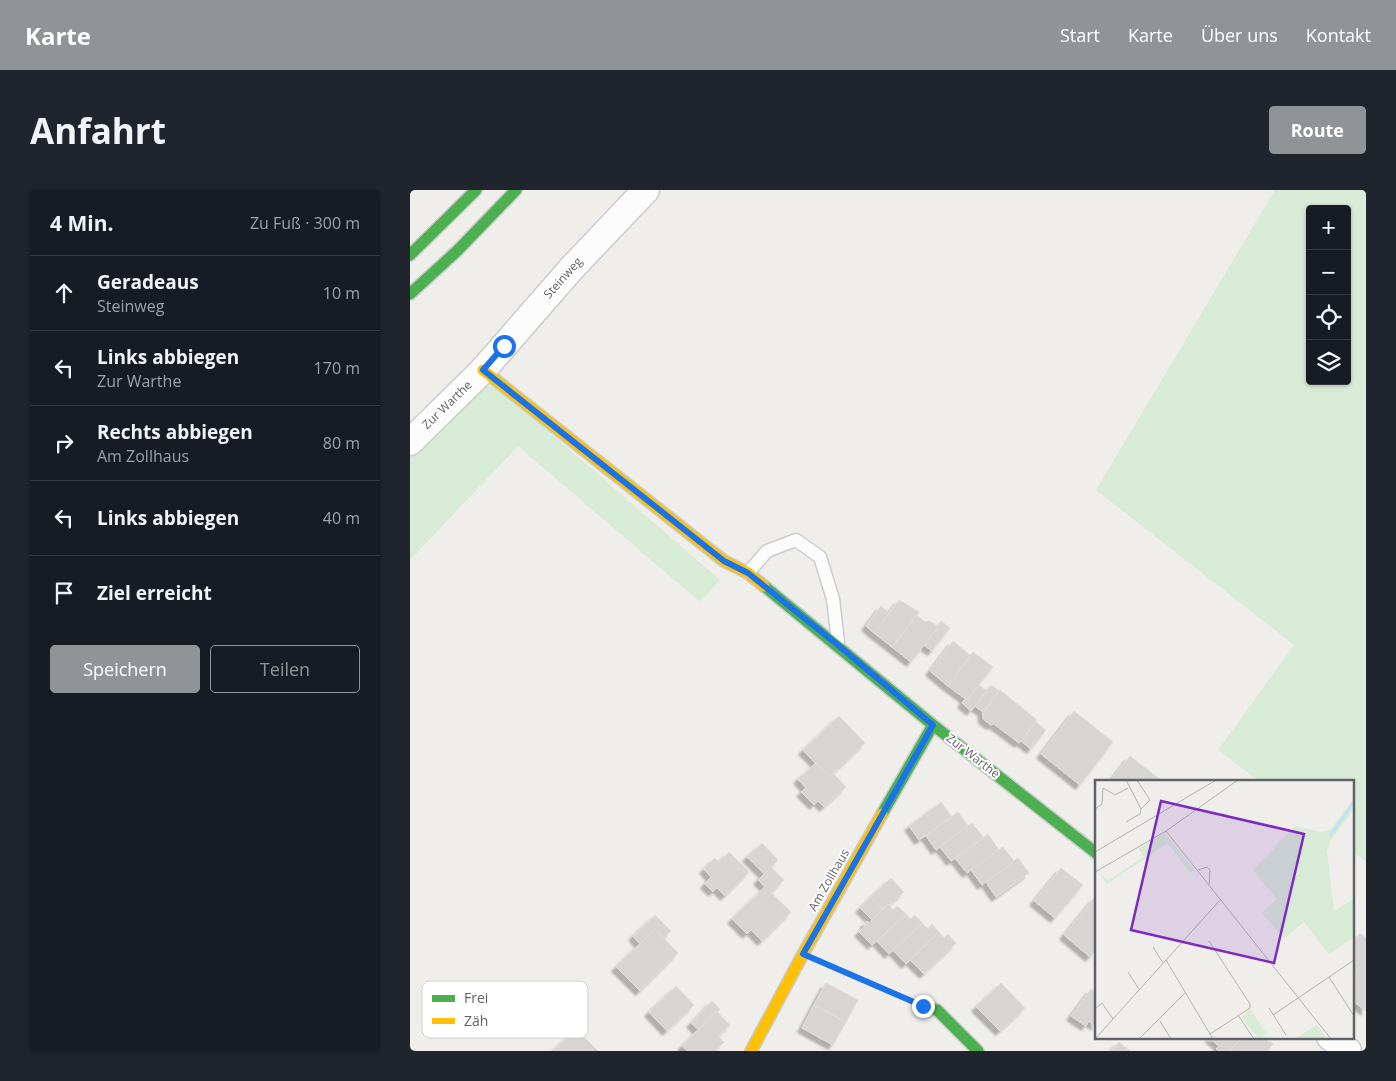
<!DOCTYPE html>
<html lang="de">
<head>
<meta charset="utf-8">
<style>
  :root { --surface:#171b24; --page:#20242c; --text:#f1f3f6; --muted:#9ea1a6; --line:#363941; --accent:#919496 }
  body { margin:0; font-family:"Open Sans",sans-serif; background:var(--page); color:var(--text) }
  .controls { position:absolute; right:15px; top:15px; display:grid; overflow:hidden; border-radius:5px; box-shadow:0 1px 4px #0004 }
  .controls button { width:45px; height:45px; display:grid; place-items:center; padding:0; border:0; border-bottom:1px solid var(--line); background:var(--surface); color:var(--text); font:25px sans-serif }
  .stop { position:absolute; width:15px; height:15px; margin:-11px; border:4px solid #1a73e8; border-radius:50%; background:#fff }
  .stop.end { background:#1a73e8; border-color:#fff; box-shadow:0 1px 5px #0008 }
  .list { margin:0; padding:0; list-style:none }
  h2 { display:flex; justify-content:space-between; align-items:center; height:65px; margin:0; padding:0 20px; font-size:21px }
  h2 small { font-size:16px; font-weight:400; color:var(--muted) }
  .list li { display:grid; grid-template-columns:32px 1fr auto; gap:15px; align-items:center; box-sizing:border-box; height:75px; padding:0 20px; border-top:1px solid var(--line) }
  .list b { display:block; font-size:19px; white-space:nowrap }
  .list p { margin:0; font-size:16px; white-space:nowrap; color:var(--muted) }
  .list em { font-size:16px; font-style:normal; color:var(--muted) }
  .actions { display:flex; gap:10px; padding:15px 20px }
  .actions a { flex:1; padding:11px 0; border:1px solid var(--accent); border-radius:5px; text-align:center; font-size:18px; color:var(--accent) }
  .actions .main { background:var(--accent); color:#fff }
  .icon { flex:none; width:28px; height:28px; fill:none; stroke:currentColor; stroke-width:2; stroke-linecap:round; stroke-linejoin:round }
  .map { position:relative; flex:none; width:956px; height:861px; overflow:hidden; border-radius:5px }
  header { display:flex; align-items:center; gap:30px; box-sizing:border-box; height:70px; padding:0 25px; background:var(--accent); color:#fff }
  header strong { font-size:24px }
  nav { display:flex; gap:28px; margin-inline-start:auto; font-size:18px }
  .intro { display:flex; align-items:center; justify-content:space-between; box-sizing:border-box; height:120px; padding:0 30px }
  h1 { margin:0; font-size:35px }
  .button { padding:12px 22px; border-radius:5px; background:var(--accent); color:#fff; font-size:18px; font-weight:700 }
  main { display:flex; gap:30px; padding:0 30px }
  aside { flex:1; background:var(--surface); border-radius:5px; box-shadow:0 1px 4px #0004 }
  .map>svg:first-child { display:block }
  .grass { fill:#d8ebd6; fill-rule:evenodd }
  .building { fill:#d6d5d3; stroke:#deddd9; filter:url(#shadow) }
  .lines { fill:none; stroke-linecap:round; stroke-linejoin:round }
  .lane-casing { stroke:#cbcccc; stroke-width:15 }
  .street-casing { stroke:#cbcccc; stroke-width:29 }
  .fast-casing { stroke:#cacacb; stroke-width:14 }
  .slow-casing { stroke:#cacacb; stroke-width:14 }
  .path { stroke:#cacfcc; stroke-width:3; stroke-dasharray:5 2.5; stroke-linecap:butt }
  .lane { stroke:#fdfcfc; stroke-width:12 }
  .street { stroke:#fdfcfc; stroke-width:26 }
  .fast { stroke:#4caf50; stroke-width:11 }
  .slow { stroke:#ffc107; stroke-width:11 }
  .route { stroke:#1a73e8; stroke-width:6 }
  .labels { text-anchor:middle; stroke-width:4; stroke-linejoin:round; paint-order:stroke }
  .street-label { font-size:12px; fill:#5f6368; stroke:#fff }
  .inset-river { fill:none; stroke:#bfe0f9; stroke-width:2.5 }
  .inset-road { fill:none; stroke:#b1b2b2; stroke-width:1 }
  .view { fill:#7b2cbf; fill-opacity:0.15; stroke:#7b2cbf; stroke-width:2.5 }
  .inset-edge { fill:none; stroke:#5f6368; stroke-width:2.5 }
  .key { fill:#fff; stroke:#cfd0d2; stroke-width:1 }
  .key-label { font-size:14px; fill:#5f6368 }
</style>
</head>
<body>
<header>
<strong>Karte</strong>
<nav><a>Start</a><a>Karte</a><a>Über uns</a><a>Kontakt</a></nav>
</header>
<div class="intro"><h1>Anfahrt</h1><a class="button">Route</a></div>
<main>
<aside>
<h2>4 Min.<small>Zu Fuß · 300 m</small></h2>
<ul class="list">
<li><svg class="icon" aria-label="ahead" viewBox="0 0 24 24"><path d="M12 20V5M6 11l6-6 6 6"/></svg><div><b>Geradeaus</b><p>Steinweg</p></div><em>10 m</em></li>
<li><svg class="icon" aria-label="left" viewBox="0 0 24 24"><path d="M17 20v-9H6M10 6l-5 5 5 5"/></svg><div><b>Links abbiegen</b><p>Zur Warthe</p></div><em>170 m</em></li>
<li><svg class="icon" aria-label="right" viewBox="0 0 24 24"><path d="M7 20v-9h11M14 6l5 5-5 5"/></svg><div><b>Rechts abbiegen</b><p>Am Zollhaus</p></div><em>80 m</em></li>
<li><svg class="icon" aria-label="left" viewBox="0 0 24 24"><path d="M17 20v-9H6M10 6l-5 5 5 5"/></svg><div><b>Links abbiegen</b></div><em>40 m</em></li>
<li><svg class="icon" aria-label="arrive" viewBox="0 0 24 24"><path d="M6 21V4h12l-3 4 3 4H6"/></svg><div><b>Ziel erreicht</b></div></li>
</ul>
<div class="actions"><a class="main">Speichern</a><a>Teilen</a></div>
</aside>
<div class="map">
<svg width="956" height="861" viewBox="0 0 956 861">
  <defs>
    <filter id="shadow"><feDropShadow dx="-4.5" dy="4.5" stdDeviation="1" flood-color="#0004"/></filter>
  </defs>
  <rect width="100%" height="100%" fill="#efeeea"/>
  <path class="grass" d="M865 0H956V672L942 661V591H849L808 560 884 455 686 300ZM900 19H937V191H900Z
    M85 195 310 390 290 412 108 256 0 370V266L72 197Z"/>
  <path class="building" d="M489 410 509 422 482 457 464 443Z
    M471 416 479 423 464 443 456 436Z
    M507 425 515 432 520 431 528 437 501 472 482 457Z
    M531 431 540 438 522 461 514 455 528 437 527 436Z
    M543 451 561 466 538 496 520 481Z
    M563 462 583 477 557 510 538 496Z
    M569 495 577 501 561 521 552 513 555 509 557 510Z
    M581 495 589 501 573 522 565 516Z
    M590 500 627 530 609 553 584 534 581 535 573 529V525L572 524Z
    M664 521 703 552 670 595 631 564Z
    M429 526 455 553 419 587 393 560Z
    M626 532 636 540 621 559 611 551Z
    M720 566 752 591H700Z
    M406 573 419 587 423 583 436 597 414 617 408 611 404 615 391 602 396 598 388 589Z
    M531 612 542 627 509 650 499 636Z
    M548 622 558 636 526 660 516 646Z
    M562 633 574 648 541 671 530 657Z
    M578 644 589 660 557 683 545 668Z
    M352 653 368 670 354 684 337 667Z
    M593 657 604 671 572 695 561 680Z
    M319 662 339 682 315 706 307 698 303 702 295 694 301 687 294 679 305 668 309 672Z
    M608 668 619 683 586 707 576 692Z
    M361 677 374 690 361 703 348 690Z
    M651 678 673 695 645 728 624 711Z
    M481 688 494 702 479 715 478 714 473 719 461 707Z
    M355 697 381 722 352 751 341 740 337 744 322 729Z
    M461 707 473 719 462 730 450 718Z
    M685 707 686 760 680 767 654 745Z
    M478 714 483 720 487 716 496 724 462 755 449 742 456 735 455 733 457 731 459 733Z
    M496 724 500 729 505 725 512 733 479 764 467 751Z
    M245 725 261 741 253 748 245 739 230 754 223 746Z
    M512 733 518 739 522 734 529 742 496 774 483 760Z
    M245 739 268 763 230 801 206 777Z
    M529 742 534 748 538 744 546 753 514 784 500 770Z
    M950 743 956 748V821L942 810V790H945L944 783 947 779 942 775V753Z
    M416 793 448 810 436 832 404 815Z
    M591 793 615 818 590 841 566 817Z
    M266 796 284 815 257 841 239 822Z
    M681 799 686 804V836L679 831 676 836 661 826Z
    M302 811 310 819 288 840 281 833Z
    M404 815 436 832 423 855 392 838Z
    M306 821 320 835 308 846 314 852 304 861H277L272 856Z
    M166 839 188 861H143Z
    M799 847H832L820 861H808L806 859 809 856Z
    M832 847H856V848L859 852 860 851 863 854 857 861H820Z
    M709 852 720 861H701Z"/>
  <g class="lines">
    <defs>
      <path id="lane" d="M338 383 357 361 386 350 410 367 423 409 428 452"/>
      <path id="street" d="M0 252 73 180 161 79 236 0
        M920 847 938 861"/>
      <path id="fast" d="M0 65 66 0
        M0 104 47 61 106 0
        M354 396 523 535 686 663
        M472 624 523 535
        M513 816 527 820 568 861"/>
      <path id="slow" d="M73 180 314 371 338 383 354 396
        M341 861 393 764 472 624"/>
    </defs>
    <use href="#lane" class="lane-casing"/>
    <use href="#street" class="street-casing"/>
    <use href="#fast" class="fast-casing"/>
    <use href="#slow" class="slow-casing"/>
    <path class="path" d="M416 774 491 806"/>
    <use href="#lane" class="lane"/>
    <use href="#street" class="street"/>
    <use href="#fast" class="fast"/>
    <use href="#slow" class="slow"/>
  </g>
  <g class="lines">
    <path class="route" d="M94 156 73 180 314 371 338 383 429 456 523 535 393 764 513 816"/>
  </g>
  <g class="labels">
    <g class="street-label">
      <text transform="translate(153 88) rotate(-48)" y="4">Steinweg</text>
      <text transform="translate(37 215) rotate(-44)" y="4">Zur Warthe</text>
      <text transform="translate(563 566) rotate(38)" y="4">Zur Warthe</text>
      <text transform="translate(419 690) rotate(-60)" y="4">Am Zollhaus</text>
    </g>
  </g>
  <g transform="translate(685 590)">
    <rect width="259" height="259" fill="#efeeea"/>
    <path d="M259 18V29L236 60 232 71 239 131 259 119V157L234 174 209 142 189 159 167 133 182 119 158 90 200 46 227 52 235 50ZM70 53 99 90 95 93 73 63 12 104 4 93 13 100 49 77 43 69ZM155 229 172 254 164 259 147 238ZM222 245 232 259H199Z" fill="#d8ebd6"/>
    <path class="inset-river" d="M235 56 259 22"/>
    <path class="inset-road" d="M31 0 46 29 55 20 42 0M0 29 7 24 8 8 20 15 33 8M31 42 45 34 46 29M71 51 236 259M0 72 121 0M103 90 112 87 115 90 114 104M0 92 71 51 143 0M114 161 155 224V228L115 254M58 167 68 183M71 180 118 259M33 192 44 209M234 197 259 236M174 228 191 255M0 229 7 223 18 239M143 235 159 259M178 235 259 180M65 241 76 259M0 259 126 119M44 259 90 213"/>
    <path class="view" d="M66 21 209 54 179 183 36 150Z"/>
    <rect width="259" height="259" class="inset-edge"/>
  </g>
  <rect x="12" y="791" width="166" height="57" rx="8" class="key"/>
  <rect x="22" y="805" width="23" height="7" fill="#4caf50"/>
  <rect x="22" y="828" width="23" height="6" fill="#ffc107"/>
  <g class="key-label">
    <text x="54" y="813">Frei</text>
    <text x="54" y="836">Zäh</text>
  </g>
</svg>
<div class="controls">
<button>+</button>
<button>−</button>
<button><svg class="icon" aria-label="locate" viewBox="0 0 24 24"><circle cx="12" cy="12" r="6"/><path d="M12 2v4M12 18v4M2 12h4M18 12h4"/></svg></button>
<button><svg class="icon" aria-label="layers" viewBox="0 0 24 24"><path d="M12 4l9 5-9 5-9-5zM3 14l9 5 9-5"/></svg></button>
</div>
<div class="stop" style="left:94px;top:156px"></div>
<div class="stop end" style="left:513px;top:816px"></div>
</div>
</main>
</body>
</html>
